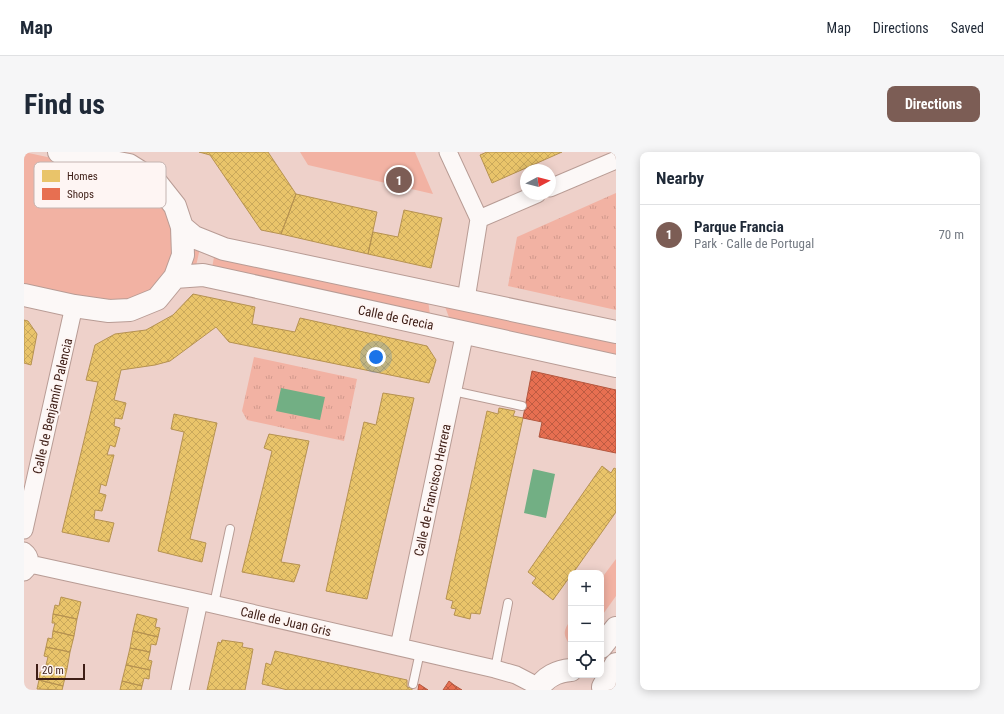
<!DOCTYPE html>
<html lang="en">
<head>
<meta charset="utf-8">
<style>
  :root { --surface:#fff; --page:#f6f6f7; --text:#1f2937; --muted:#747a83; --line:#e0e1e3; --accent:#7c5d55 }
  body { margin:0; font-family:"Roboto Condensed",sans-serif; background:var(--page); color:var(--text) }
  .controls { position:absolute; right:12px; bottom:12px; display:grid; overflow:hidden; border-radius:8px; box-shadow:0 2px 10px #0003 }
  .controls button { width:36px; height:36px; display:grid; place-items:center; padding:0; border:0; border-bottom:1px solid var(--line); background:var(--surface); color:var(--text); font:20px sans-serif }
  .compass { position:absolute; left:496px; top:12px; width:36px; height:36px; border-radius:50%; background:var(--surface); box-shadow:0 2px 10px #0003; rotate:83deg }
  .scale { position:absolute; left:12px; bottom:10px; width:49px; box-sizing:border-box; padding-left:4px; border:2px solid #3e1e16; border-top:0; font-size:11px; line-height:14px; white-space:nowrap; color:#3e1e16; -webkit-text-stroke:3px #fef5f3; paint-order:stroke }
  .you { position:absolute; left:352px; top:205px; width:14px; height:14px; margin:-10px; border:3px solid #fff; border-radius:50%; background:#1a73e8; box-shadow:0 0 0 6px #1a73e833 }
  .badge { display:grid; place-items:center; width:26px; height:26px; border-radius:50%; background:var(--accent); color:#fff; font-size:13px; font-weight:700 }
  .pin { position:absolute; translate:-50% -50%; border:2px solid #fff; box-shadow:0 1px 4px #0006 }
  .list { margin:0; padding:0; list-style:none }
  h2 { display:flex; justify-content:space-between; align-items:center; height:52px; margin:0; padding:0 16px; font-size:17px }
  h2 small { font-size:13px; font-weight:400; color:var(--muted) }
  .list li { display:grid; grid-template-columns:26px 1fr auto; gap:12px; align-items:center; box-sizing:border-box; height:60px; padding:0 16px; border-top:1px solid var(--line) }
  .list b { display:block; font-size:15px; white-space:nowrap }
  .list p { margin:0; font-size:13px; white-space:nowrap; color:var(--muted) }
  .list em { font-size:13px; font-style:normal; color:var(--muted) }
  .icon { flex:none; width:22px; height:22px; fill:none; stroke:currentColor; stroke-width:2; stroke-linecap:round; stroke-linejoin:round }
  .map { position:relative; flex:none; width:592px; height:538px; overflow:hidden; border-radius:8px }
  header { display:flex; align-items:center; gap:24px; box-sizing:border-box; height:56px; padding:0 20px; background:var(--surface); border-bottom:1px solid var(--line) }
  header strong { font-size:19px }
  nav { display:flex; gap:22px; margin-inline-start:auto; font-size:14px }
  .intro { display:flex; align-items:center; justify-content:space-between; box-sizing:border-box; height:96px; padding:0 24px }
  h1 { margin:0; font-size:28px }
  .button { padding:10px 18px; border-radius:8px; background:var(--accent); color:#fff; font-size:14px; font-weight:700 }
  main { display:flex; gap:24px; padding:0 24px }
  aside { flex:1; background:var(--surface); border-radius:8px; box-shadow:0 2px 10px #0003 }
  .map>svg:first-child { display:block }
  .grass { fill:url(#grass-tufts) }
  .green { fill:#f2b2a3 }
  .water { fill:#72af84 }
  .homes { fill:url(#homes-cross-hatch); stroke:#b69251 }
  .shops { fill:url(#shops-cross-hatch); stroke:#b4573f }
  .lines { fill:none; stroke-linecap:round; stroke-linejoin:round }
  .lane-casing { stroke:#b89c95; stroke-width:10 }
  .street-casing { stroke:#b89c95; stroke-width:19 }
  .secondary-casing { stroke:#b89c95; stroke-width:24 }
  .lane { stroke:#fcf8f7; stroke-width:8 }
  .street { stroke:#fcf8f7; stroke-width:17 }
  .secondary { stroke:#fcf8f7; stroke-width:22 }
  .labels { text-anchor:middle; stroke-width:4; stroke-linejoin:round; paint-order:stroke }
  .street-label { font-size:13px; fill:#3e1e16; stroke:#fef5f3 }
  .key { fill:#fef5f3; stroke:#c4b4b1; stroke-width:1 }
  .key-label { font-size:11px; fill:#3e1e16 }
</style>
</head>
<body>
<header>
<strong>Map</strong>
<nav><a>Map</a><a>Directions</a><a>Saved</a></nav>
</header>
<div class="intro"><h1>Find us</h1><a class="button">Directions</a></div>
<main>
<div class="map">
<svg width="592" height="538" viewBox="0 0 592 538">
  <defs>
    <pattern id="grass-tufts" width="24" height="20" patternUnits="userSpaceOnUse"><rect width="24" height="20" fill="#f2b2a3"/><path d="M3 7l-1-3M5 7V3M7 7l1-3M15 17l-1-3M17 17v-4M19 17l1-3" fill="none" stroke="#d1998c"/></pattern>
    <pattern id="homes-cross-hatch" width="8" height="8" patternUnits="userSpaceOnUse"><rect width="8" height="8" fill="#e9c46a"/><path d="M0 0l8 8M0 8l8-8" fill="none" stroke="#c9a85b"/></pattern>
    <pattern id="shops-cross-hatch" width="8" height="8" patternUnits="userSpaceOnUse"><rect width="8" height="8" fill="#e76f51"/><path d="M0 0l8 8M0 8l8-8" fill="none" stroke="#bd5b42"/></pattern>
  </defs>
  <rect width="100%" height="100%" fill="#eed1ca"/>
  <path class="grass" d="M592 41V158L484 134 493 85Z
    M230 205 333 227 320 289 223 268 218 259Z"/>
  <path class="green" d="M0 0 106 23 138 48 147 74 150 100 140 125 120 143 105 150 82 151 0 132Z
    M276 0H391L409 42 284 13Z
    M166 91 176 96 172 114 162 113Z
    M191 100 404 148 406 163 188 116Z
    M420 152 592 189V205L426 168Z
    M592 407V444L577 465V427Z
    M544 472 547 474V492H545C540 484 539 480 544 472Z"/>
  <path class="water" d="M257 236 301 245 296 268 252 259Z
    M509 317 531 322 522 366 500 361Z"/>
  <path class="homes" d="M175 0H244L272 42 257 82 237 78 186 3Z
    M463 0H538L468 31 456 3Z
    M272 42 353 60 344 102 257 82Z
    M380 58 418 66 407 116 344 102 349 80 374 85Z
    M169 142 231 155 228 172 271 180 276 166 403 194 412 208 405 231 205 190 192 175 146 209 131 213 97 218 90 248 102 251 98 267 91 266 90 274 96 276 91 295 86 293 83 303H90L82 334 77 332 75 341 82 343 78 359 71 358 70 367 90 371 85 390 38 380 74 230 62 228 71 193 91 182 122 178 149 163Z
    M0 168 4 169 13 182 7 213 0 211Z
    M359 241 390 246 343 447 302 439 340 270 352 273Z
    M475 256 491 259 489 264 499 266 456 462 447 461 446 467 430 463 432 457 427 456 429 449 422 447 463 259 474 262Z
    M150 262 193 271 166 387 182 391 178 410 134 399 160 280 147 277Z
    M245 282 285 289 257 410 276 413 270 430 218 420 248 299 240 296Z
    M578 314 587 321 590 316 592 317V360L549 421H547V423L529 448 508 431 512 426 504 420Z
    M37 445 57 450 53 467 29 462 31 453 35 454Z
    M29 462 53 467 50 484 29 479 31 471H28Z
    M113 462 133 467 131 475 136 476 134 485 109 479Z
    M29 479 50 484 46 500 22 495 24 486 28 487Z
    M109 479 134 485 132 493 127 492 126 500 106 496Z
    M198 488 219 491 218 495 229 497 221 538H183L194 490 197 491Z
    M22 495 46 500 43 517 22 513 24 505 20 504Z
    M106 496 126 500 124 508 128 509 126 518 102 513Z
    M251 499 383 528V535L388 536V538H264L238 532 242 511 247 513Z
    M22 513 43 517 39 534 15 528 16 520 20 521Z
    M102 513 126 518 125 527 120 526 118 534 98 529Z
    M15 528 39 534 38 538 13 537Z
    M98 529 118 534 117 538H96Z"/>
  <path class="shops" d="M508 219 592 238V301L515 285 518 270 499 266Z
    M425 529 430 533 438 538H419Z
    M395 532 404 538H394Z"/>
  <g class="lines">
    <defs>
      <path id="lane" d="M429 239 498 254
        M190 452 206 377
        M471 517 484 451
        M389 532 396 500"/>
      <path id="street" d="M424 0 455 67 442 147
        M526 36 592 8
        M455 67 513 42
        M0 378 50 154
        M0 399C8 405 7 414 0 420
        M6 412 175 449 471 517 492 523 515 535
        M375 495 441 180
        M156 538 175 449"/>
      <path id="secondary" d="M158 75 170 85 200 97 592 180
        M151 125 179 123 193 126 592 214
        M0 143 50 154 85 159 106 158 133 147 151 125 159 103 158 75 151 54 132 30 105 13 35 0
        M577 495 592 476
        M579 535 592 512
        M514 538C520 525 534 519 547 518"/>
    </defs>
    <use href="#lane" class="lane-casing"/>
    <use href="#street" class="street-casing"/>
    <use href="#secondary" class="secondary-casing"/>
    <use href="#lane" class="lane"/>
    <use href="#street" class="street"/>
    <use href="#secondary" class="secondary"/>
  </g>
  <g class="labels">
    <g class="street-label">
      <text transform="translate(372 165) rotate(12)" y="5">Calle de Grecia</text>
      <text transform="translate(28 254) rotate(-77)" y="5">Calle de Benjamín Palencia</text>
      <text transform="translate(408 338) rotate(-78)" y="5">Calle de Francisco Herrera</text>
      <text transform="translate(262 469) rotate(13)" y="5">Calle de Juan Gris</text>
    </g>
  </g>
  <rect x="10" y="10" width="132" height="46" rx="6" class="key"/>
  <rect x="18" y="18" width="18" height="12" fill="#e9c46a"/>
  <rect x="18" y="36" width="18" height="12" fill="#e76f51"/>
  <g class="key-label">
    <text x="43" y="28">Homes</text>
    <text x="43" y="46">Shops</text>
  </g>
</svg>
<div class="controls">
<button>+</button>
<button>−</button>
<button><svg class="icon" aria-label="locate" viewBox="0 0 24 24"><circle cx="12" cy="12" r="6"/><path d="M12 2v4M12 18v4M2 12h4M18 12h4"/></svg></button>
</div>
<svg class="compass" viewBox="-18 -18 36 36"><path d="M0-13l5 13h-10z" fill="#e53935"/><path d="M0 13l5-13h-10z" fill="#747a83"/></svg>
<div class="scale">20 m</div>
<div class="you"></div>
<div class="pin badge" style="left:375px;top:28px">1</div>
</div>
<aside>
<h2>Nearby<small></small></h2>
<ul class="list">
<li><span class="badge">1</span><div><b>Parque Francia</b><p>Park · Calle de Portugal</p></div><em>70 m</em></li>
</ul>
</aside>
</main>
</body>
</html>
